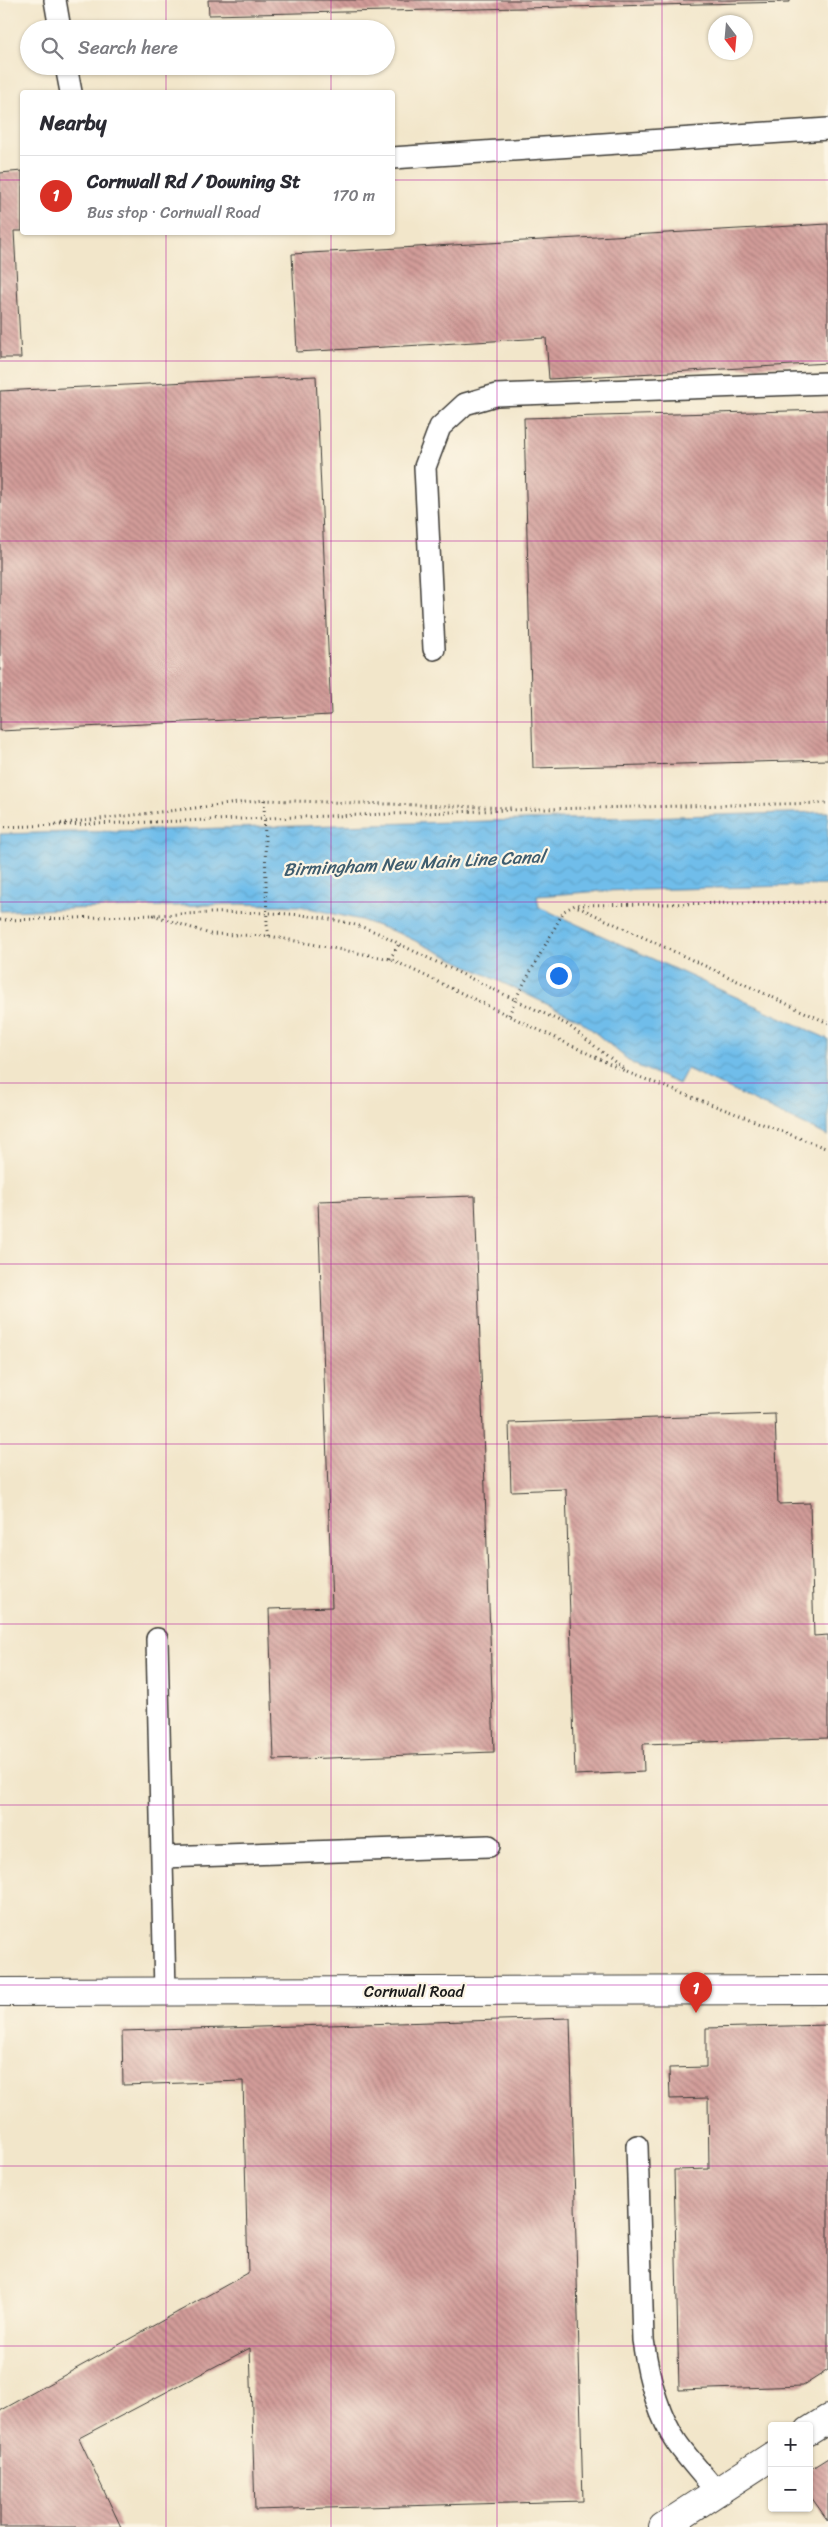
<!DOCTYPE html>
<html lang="en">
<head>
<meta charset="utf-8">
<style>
  :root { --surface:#fff; --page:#f7f7f7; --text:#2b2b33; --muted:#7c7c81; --line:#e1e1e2; --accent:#d93025 }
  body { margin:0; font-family:Sriracha,sans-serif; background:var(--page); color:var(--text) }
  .controls { position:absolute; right:15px; bottom:15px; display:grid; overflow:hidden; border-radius:5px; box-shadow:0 1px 4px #0004 }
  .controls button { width:45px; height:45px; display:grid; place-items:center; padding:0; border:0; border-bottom:1px solid var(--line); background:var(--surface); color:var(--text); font:25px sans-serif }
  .compass { position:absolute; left:708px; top:15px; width:45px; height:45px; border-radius:50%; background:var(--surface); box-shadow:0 1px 4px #0004; rotate:164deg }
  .you { position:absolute; left:558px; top:975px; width:18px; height:18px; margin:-12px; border:4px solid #fff; border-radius:50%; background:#1a73e8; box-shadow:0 0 0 8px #1a73e833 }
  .badge { display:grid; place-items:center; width:32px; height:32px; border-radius:50%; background:var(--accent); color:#fff; font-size:16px; font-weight:700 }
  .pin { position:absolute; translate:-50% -41px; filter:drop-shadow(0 1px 2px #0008) }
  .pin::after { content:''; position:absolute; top:26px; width:18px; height:15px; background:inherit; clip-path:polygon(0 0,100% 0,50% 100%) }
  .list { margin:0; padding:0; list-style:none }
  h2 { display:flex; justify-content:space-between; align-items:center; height:65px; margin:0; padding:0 20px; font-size:21px }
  h2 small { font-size:16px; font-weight:400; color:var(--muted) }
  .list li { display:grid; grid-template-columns:32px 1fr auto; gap:15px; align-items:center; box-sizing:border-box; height:80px; padding:0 20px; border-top:1px solid var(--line) }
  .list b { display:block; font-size:19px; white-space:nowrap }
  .list p { margin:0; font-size:16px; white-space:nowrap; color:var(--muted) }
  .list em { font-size:16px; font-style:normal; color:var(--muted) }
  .icon { flex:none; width:28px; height:28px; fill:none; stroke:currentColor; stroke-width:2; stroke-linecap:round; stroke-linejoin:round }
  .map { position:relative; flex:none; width:828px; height:2527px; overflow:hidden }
  .search { position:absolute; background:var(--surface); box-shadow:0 1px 4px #0004; left:20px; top:20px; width:375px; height:55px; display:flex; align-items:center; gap:12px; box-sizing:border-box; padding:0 18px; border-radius:28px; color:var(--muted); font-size:19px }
  .panel { position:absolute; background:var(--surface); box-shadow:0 1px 4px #0004; left:20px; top:90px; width:375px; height:145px; border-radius:5px }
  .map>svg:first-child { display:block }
  .water { fill:url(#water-waves); stroke:#466c83 }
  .building { fill:url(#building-back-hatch) }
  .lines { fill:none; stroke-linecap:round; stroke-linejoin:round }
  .service-casing { stroke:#3c3a36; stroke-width:24 }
  .minor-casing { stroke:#3c3a36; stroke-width:30 }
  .tertiary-casing { stroke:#3c3a36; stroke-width:30 }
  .path { stroke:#3c3a36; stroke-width:3; stroke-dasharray:1 4; stroke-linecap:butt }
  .service { stroke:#fff; stroke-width:21 }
  .minor { stroke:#fff; stroke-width:28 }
  .tertiary { stroke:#fff; stroke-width:28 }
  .path-bridge { stroke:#3c3a36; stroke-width:3; stroke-dasharray:1 4; stroke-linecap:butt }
  .grid { fill:none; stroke:#b5179e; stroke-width:1; stroke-opacity:0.55 }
  .labels { text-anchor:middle; stroke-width:4.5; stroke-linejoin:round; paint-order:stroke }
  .street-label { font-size:16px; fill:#1c1c1c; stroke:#fcf5e5 }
  .water-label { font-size:18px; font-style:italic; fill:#3e5c6e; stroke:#fcf5e5 }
</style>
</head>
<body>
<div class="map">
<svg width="828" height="2527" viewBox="0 0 828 2527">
  <defs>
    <pattern id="water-waves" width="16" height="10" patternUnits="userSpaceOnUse" patternTransform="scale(1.25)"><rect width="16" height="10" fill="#70bdea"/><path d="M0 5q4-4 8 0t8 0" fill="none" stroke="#60a2c8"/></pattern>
    <pattern id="building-back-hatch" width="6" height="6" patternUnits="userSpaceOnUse" patternTransform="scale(1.25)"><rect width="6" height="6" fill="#d29c99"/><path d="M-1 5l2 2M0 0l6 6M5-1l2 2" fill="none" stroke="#aa7e7c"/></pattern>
  </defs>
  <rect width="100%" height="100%" fill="#fcf5e5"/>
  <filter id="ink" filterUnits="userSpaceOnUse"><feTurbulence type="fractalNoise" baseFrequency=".02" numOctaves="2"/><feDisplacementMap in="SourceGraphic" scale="10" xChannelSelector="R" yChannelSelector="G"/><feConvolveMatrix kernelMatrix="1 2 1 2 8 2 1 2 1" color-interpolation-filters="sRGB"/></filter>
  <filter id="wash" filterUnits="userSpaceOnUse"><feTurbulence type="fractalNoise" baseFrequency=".0096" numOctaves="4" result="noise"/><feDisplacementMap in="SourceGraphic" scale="20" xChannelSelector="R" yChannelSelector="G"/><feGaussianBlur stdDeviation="1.12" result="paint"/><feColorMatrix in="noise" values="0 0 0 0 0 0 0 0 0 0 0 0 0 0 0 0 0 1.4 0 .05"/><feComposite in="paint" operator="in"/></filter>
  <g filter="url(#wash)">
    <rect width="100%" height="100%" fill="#f2e6ca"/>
    <path class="water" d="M828 812V885L601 891 537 896 539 907 828 1039V1136L687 1069 679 1084 633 1064 580 1020 401 934 361 920 300 906 240 904 0 911V834Z"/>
    <g id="blocks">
      <path class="building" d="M208 0H790V2L209 15Z
        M22 171V231H14L21 358H0V173Z
        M828 224V363L549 379 546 338 297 352 292 254Z
        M316 376 331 715 0 731V391Z
        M828 410V760L533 768 524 418Z
        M475 1196 494 1752 274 1760 269 1609 332 1607 318 1201Z
        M775 1414 778 1504 810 1503 814 1636 828 1635V1738L643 1744 644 1772 575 1775 566 1489 511 1491 509 1423Z
        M570 2018 583 2501 255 2510 250 2348 79 2438 121 2527H0V2411L248 2273 243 2081 123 2085 122 2031Z
        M828 2025V2370L803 2386 679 2390 674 2170 709 2169 708 2098 670 2099 669 2068 706 2067V2028Z
        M828 2458V2521L809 2494V2470Z"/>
    </g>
  </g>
  <g filter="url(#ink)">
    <use href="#blocks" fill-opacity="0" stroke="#3c3a36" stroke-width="1"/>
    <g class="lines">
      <defs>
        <path id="service" d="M55 0 60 29
          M66 66 71 92
          M392 158 828 129
          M434 649 425 467 440 427 465 404 496 395 828 383
          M157 1639 165 1992
          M162 1857 489 1846
          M637 2146 643 2340C648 2375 657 2414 677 2443 689 2460 704 2476 717 2492"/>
        <path id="minor" d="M0 1992 828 1990"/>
        <path id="tertiary" d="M809 2431 828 2419
          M663 2527 772 2456"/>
      </defs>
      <use href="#service" class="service-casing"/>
      <use href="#minor" class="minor-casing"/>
      <use href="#tertiary" class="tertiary-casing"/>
      <path class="path" d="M56 824 264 800 511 808
        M0 827 541 809 828 803
        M578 907 828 1023
        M153 915 210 934 269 936 390 959 629 1073 828 1149
        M0 920C51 919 102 917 152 915 227 913 334 903 399 944L568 1025 625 1070
        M267 925 269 936
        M390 959 399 944
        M516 998 564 911 575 905 828 902"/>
      <use href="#service" class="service"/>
      <use href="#minor" class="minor"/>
      <use href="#tertiary" class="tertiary"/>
      <path class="path-bridge" d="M264 800 267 925
        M509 1015 516 998"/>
    </g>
  </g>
  <path class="grid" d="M166 0V29M331 0V29M497 0V2527M662 0V2527M166 66V92M331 66V92M0 180H22M392 180H828M166 232V2527M331 232V2527M0 361H828M0 541H828M0 722H828M0 902H828M0 1083H828M0 1264H828M0 1444H828M0 1624H828M0 1805H828M0 1985H828M0 2166H828M0 2346H828"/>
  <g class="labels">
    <g class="street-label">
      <text x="414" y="1997">Cornwall Road</text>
    </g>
    <g class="water-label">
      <text transform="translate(414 863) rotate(-3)" y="6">Birmingham New Main Line Canal</text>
    </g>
  </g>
</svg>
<div class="controls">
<button>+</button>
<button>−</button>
</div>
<svg class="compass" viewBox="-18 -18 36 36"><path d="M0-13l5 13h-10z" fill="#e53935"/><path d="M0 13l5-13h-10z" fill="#7c7c81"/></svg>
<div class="you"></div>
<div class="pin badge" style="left:696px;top:2013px">1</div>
<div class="search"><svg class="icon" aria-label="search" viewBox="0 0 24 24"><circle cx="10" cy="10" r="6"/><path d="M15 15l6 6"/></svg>Search here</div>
<section class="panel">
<h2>Nearby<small></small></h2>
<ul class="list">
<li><span class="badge">1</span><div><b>Cornwall Rd / Downing St</b><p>Bus stop · Cornwall Road</p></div><em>170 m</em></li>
</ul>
</section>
</div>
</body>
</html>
